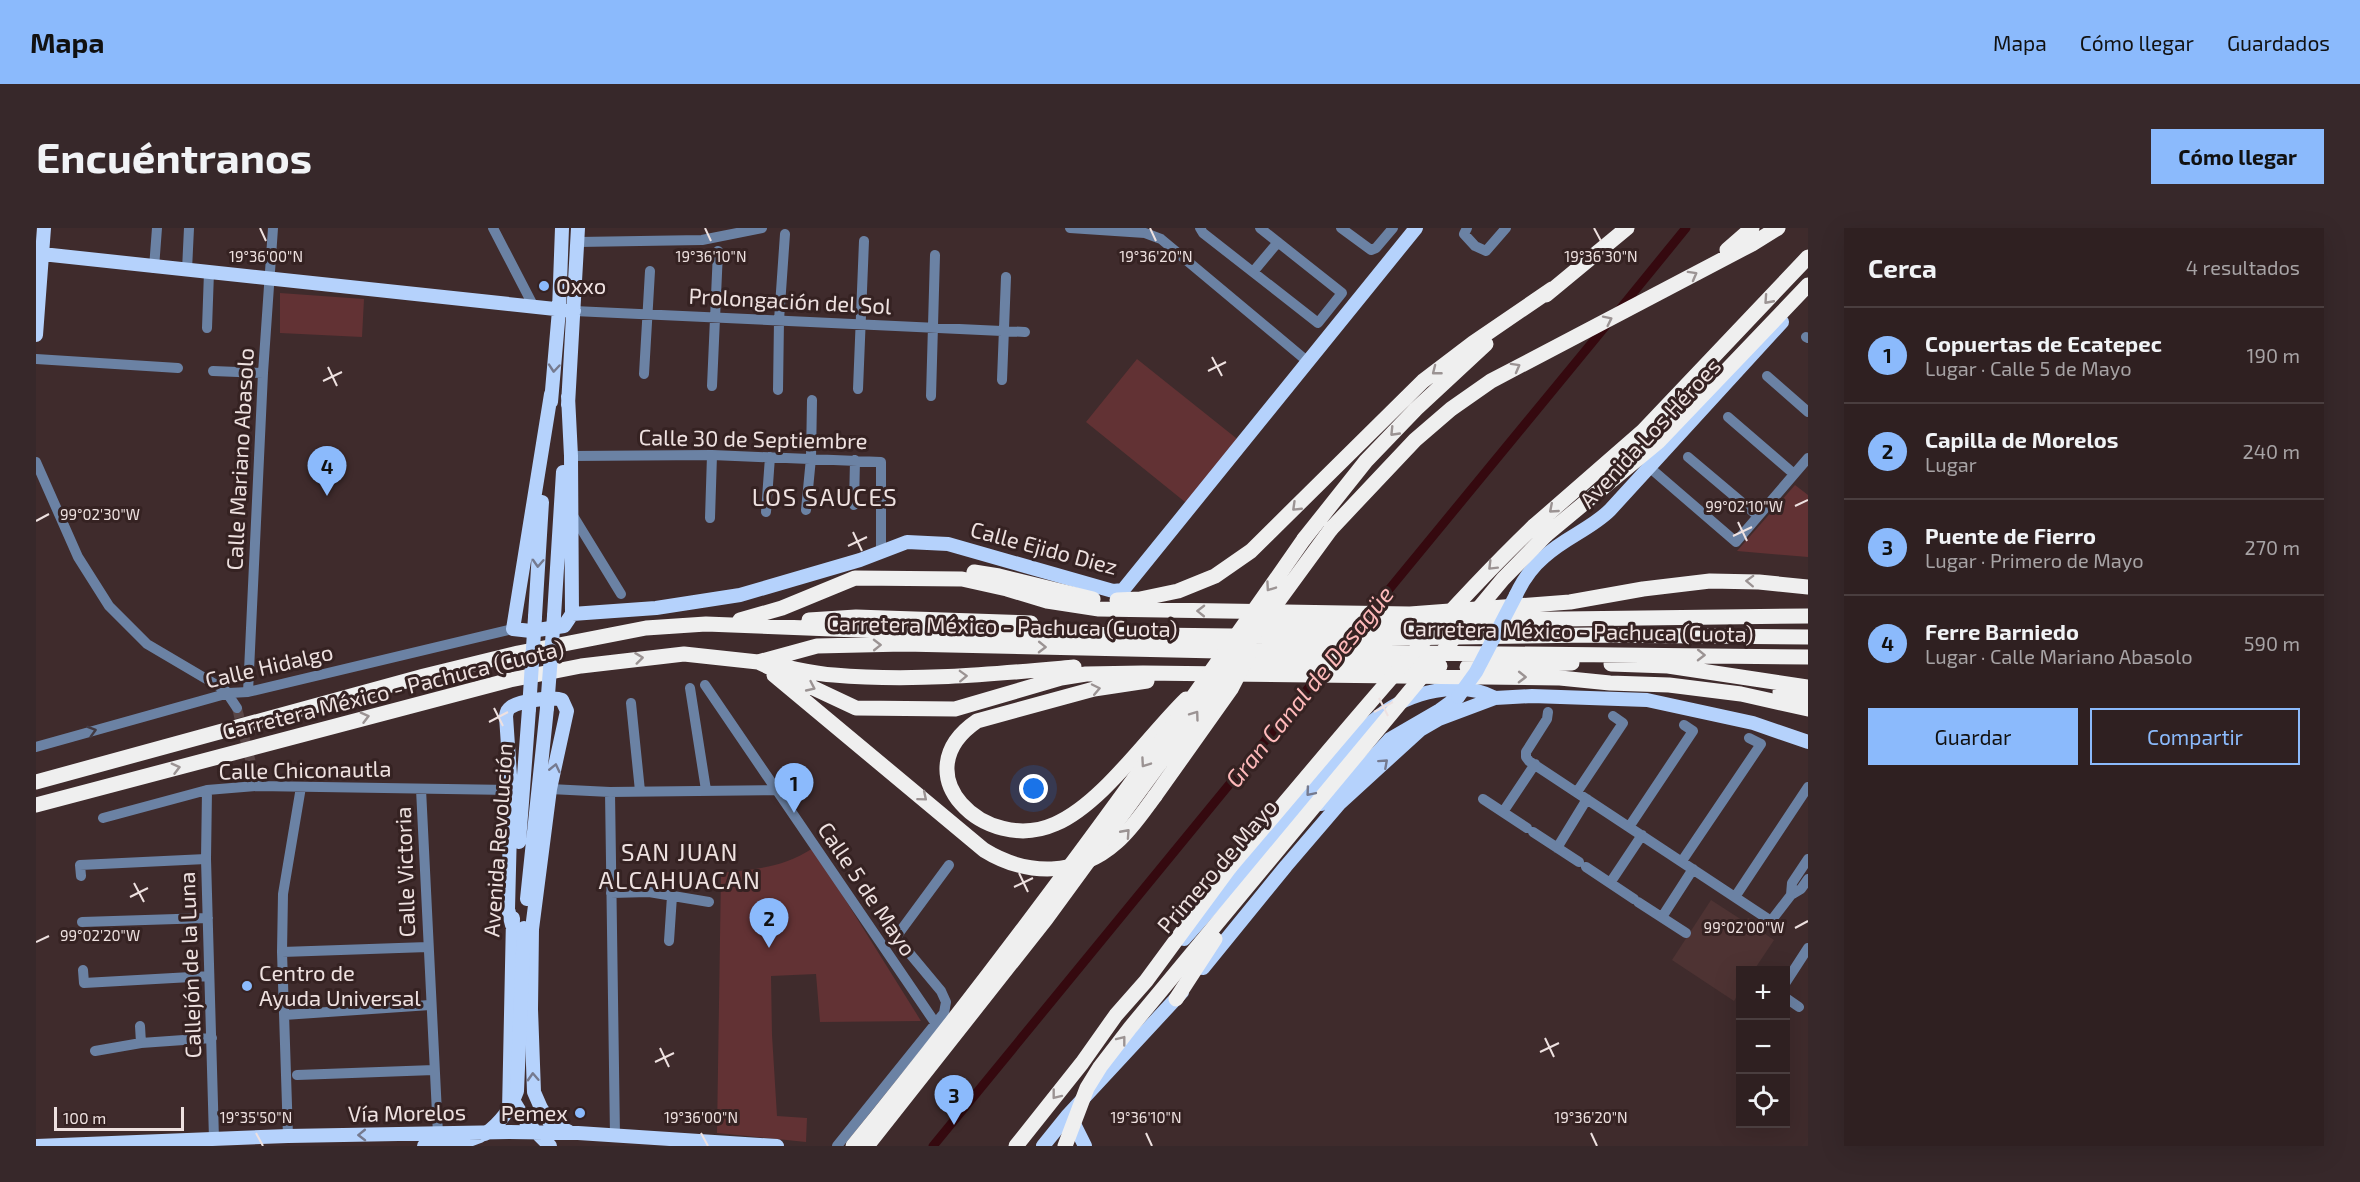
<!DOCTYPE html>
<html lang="es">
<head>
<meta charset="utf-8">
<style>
  :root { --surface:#2f2021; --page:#37282a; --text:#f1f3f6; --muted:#a7a3a5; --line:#4a3e3f; --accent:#8bbafc }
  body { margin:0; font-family:"Exo 2",sans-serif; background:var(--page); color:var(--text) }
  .controls { position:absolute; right:18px; bottom:18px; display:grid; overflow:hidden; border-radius:0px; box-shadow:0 6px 24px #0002 }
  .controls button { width:54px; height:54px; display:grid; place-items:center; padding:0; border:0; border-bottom:2px solid var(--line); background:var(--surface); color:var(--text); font:30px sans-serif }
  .scale { position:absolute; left:18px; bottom:15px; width:130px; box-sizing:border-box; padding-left:6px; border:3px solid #eee1e0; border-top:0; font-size:16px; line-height:21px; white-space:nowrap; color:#eee1e0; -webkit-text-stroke:4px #352222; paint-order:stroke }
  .you { position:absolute; left:998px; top:561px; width:21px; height:21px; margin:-15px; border:4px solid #fff; border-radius:50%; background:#1a73e8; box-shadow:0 0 0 9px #1a73e833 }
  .badge { display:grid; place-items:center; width:39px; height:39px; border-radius:50%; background:var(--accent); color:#111; font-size:20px; font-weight:700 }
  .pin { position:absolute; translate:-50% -50px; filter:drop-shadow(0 2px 3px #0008) }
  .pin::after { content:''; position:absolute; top:32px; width:21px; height:18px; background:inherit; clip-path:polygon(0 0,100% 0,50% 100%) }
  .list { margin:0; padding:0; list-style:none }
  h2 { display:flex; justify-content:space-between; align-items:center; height:78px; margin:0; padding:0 24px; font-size:26px }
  h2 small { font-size:20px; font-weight:400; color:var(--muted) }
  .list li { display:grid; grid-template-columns:39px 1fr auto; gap:18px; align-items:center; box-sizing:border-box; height:96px; padding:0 24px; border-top:2px solid var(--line) }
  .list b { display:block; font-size:22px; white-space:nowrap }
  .list p { margin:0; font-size:20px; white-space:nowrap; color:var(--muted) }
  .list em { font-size:20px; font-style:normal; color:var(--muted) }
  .actions { display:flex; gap:12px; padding:18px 24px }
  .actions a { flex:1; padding:14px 0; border:2px solid var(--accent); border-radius:0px; text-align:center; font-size:21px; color:var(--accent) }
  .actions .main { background:var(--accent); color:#111 }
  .icon { flex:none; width:33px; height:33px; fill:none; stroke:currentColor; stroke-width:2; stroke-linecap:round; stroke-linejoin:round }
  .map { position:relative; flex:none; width:1772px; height:918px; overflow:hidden; border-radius:0px }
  header { display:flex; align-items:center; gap:36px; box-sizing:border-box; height:84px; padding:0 30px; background:var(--accent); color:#111 }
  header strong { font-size:28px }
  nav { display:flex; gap:33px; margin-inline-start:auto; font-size:21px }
  .intro { display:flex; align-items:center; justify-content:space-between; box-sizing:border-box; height:144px; padding:0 36px }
  h1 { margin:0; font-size:42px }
  .button { padding:15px 27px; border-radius:0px; background:var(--accent); color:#111; font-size:21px; font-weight:700 }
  main { display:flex; gap:36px; padding:0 36px }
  aside { flex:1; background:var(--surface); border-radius:0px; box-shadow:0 6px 24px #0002 }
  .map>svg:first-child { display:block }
  .built { fill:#4e3333 }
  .green { fill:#623234 }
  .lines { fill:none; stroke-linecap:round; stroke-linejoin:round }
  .canal { stroke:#35090f; stroke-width:9 }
  .minor-tunnel { stroke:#594647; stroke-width:10; stroke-dasharray:10 5; stroke-linecap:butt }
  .minor { stroke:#6b82a4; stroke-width:10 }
  .major { stroke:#b5d2fc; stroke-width:14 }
  .highway { stroke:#efefef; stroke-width:15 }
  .major-bridge { stroke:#b5d2fc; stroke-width:14 }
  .highway-bridge { stroke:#efefef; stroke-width:15 }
  .oneway { stroke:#9b9393 }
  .oneway2 { stroke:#757a8f }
  .oneway3 { stroke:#423a42 }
  .ticks { fill:none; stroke:#eee1e0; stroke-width:2 }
  .poi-dot { fill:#8bbafc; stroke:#352222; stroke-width:2 }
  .labels { text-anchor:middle; stroke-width:6; stroke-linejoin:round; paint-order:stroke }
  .poi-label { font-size:22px; fill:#eee1e0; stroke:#352222; text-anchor:start }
  .street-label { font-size:22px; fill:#eee1e0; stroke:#352222 }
  .neighbourhood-label { font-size:24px; letter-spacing:1.5px; fill:#eee1e0; stroke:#352222 }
  .water-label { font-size:24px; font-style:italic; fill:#feb9ba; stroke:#352222 }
  .ticks-label { font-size:15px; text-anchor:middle; fill:#eee1e0; stroke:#352222; stroke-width:6; stroke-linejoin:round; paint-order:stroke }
</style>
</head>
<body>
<header>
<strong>Mapa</strong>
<nav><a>Mapa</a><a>Cómo llegar</a><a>Guardados</a></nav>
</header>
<div class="intro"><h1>Encuéntranos</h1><a class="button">Cómo llegar</a></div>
<main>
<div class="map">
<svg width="1772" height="918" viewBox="0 0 1772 918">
  <rect width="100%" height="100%" fill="#3f2b2c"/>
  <path class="built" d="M1675 672 1709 694 1712 690 1718 693 1716 697 1738 712 1718 742H1704V763L1698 773 1636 732Z"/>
  <path class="green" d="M244 65 328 71 326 109 244 105Z
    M1101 131 1205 214 1154 278 1050 194Z
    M1759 257 1772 267V329L1701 323Z
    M777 620 885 793 784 794 780 746 735 748 736 807 741 888 771 890 770 914 681 905 685 645C720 641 747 640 777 620Z"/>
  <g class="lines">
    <path class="canal" d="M1584 81 1650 0
      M1332 387 1573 94
      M897 918 1283 447"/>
    <path class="minor-tunnel" d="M201 480 217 543"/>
    <path class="minor" d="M457 0 498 79
      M1034 0 1109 5 1125 11 1271 133
      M1164 0 1167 5 1282 95 1306 65 1224 0
      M1305 0 1335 22 1340 20 1357 0
      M1431 0 1428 6 1439 18 1450 23 1470 0
      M542 14 666 12 726 0
      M118 40 121 0
      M151 42 153 0
      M1217 44 1242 14
      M538 83 989 104
      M171 100 173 44
      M1770 109 1772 110
      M0 131 142 140
      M177 143 227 145
      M608 146 614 43
      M1731 148 1772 184
      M966 152 970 49
      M676 158 682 23
      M822 161 828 13
      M742 162 743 92 749 6
      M895 168 899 27
      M1692 189 1758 246
      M535 228 676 227 845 234V323
      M1652 229 1722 288
      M0 234 42 329 73 378 111 416 189 462 201 480
      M1613 239 1700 314 1772 230
      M818 277 819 232
      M770 282 775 230 776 172
      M730 284 734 229
      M536 286 585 366
      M674 290 676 227
      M669 457 900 796
      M654 460 670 562
      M212 464 227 145 237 0
      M595 475 604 563
      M1512 484 1511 491 1490 524V529L1493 533 1735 693 1755 667 1765 661 1772 651
      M0 519 193 465 212 464 477 401
      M217 543 221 558
      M385 561 402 906
      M514 561 574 564 739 562
      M171 562 170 631 178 911
      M574 564 579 908
      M1541 564 1587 495 1577 488
      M1447 571 1491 600
      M1467 584 1499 536
      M67 590 171 562 221 558 475 562
      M1593 599 1657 503 1648 497
      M1497 604 1543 634
      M1521 620 1551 571
      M1646 633 1725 516 1713 510
      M1550 639 1598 671
      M45 648 44 637 170 631
      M1574 655 1606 607
      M575 665 613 664 673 674
      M1755 667 1756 655 1772 631
      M1699 669 1772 559
      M1602 674 1650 705
      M1626 689 1657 641
      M46 694 172 690
      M633 713 636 668
      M246 724 392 719
      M47 742 48 755 173 748
      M1750 754 1772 720
      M1750 770 1763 779
      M248 787 394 777
      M104 798 105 815
      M59 823 105 815 176 810
      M261 847 398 842
      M252 908 246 724 247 666 265 559
      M801 918 908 785 910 774 905 763 860 709 913 637"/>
    <path class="major" d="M0 28 6 26 538 83
      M0 107 8 0
      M515 166 477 401 495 403 528 398 536 386 535 228 532 168
      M515 174 523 82 526 0
      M532 177 542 0
      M1480 367C1487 352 1495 340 1508 329 1528 310 1555 301 1574 282L1746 94
      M536 386 620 380 704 367 824 332 871 314 912 316 1077 363 1087 362 1380 0
      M518 388 527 244
      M499 389 506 274
      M1285 576 1319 549 1354 511 1404 482 1422 469
      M483 614 493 481
      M491 671 511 480
      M476 697 472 681 475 562 470 488C471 483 471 482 475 479 484 473 517 468 526 472L531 483 514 561 496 701 495 781 498 864 505 880 513 893 524 901 532 903
      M1148 711C1189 666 1228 619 1267 572 1291 544 1314 510 1343 488 1374 464 1424 451 1459 470
      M1167 740 1250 638 1304 575 1384 502 1403 491 1459 470 1496 468 1611 472 1717 495 1772 514
      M475 869 491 895 514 918
      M473 883 477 690
      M1039 887 1038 896 1049 918
      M0 918 252 908 473 904 542 905 741 918
      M388 918 422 916 444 908
      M1007 918 1032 887 1146 764"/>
    <path class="highway" d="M1691 22 1716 0
      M1510 67 1591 0
      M1498 298 1607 203 1772 29
      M1295 301 1379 212 1415 181 1455 153 1716 16 1742 0
      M1510 307 1622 214 1772 57
      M1268 311 1330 233 1380 181 1450 116
      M938 344 963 348 1057 371
      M1081 372 1104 371 1142 363 1179 348 1215 323 1387 153 1437 115 1516 61
      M704 392 746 380 819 350 926 351 971 361 1011 373 1063 381 1308 385 1374 386 1534 374 1607 361 1674 353 1723 354 1772 359
      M773 392 820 389 995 395
      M1214 398H1364L1450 392 1772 388
      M722 434 820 480 919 481 1025 450 1050 446 1107 445 1524 450 1574 455 1633 457 1705 466 1772 481
      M1197 436 1333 435 1404 438
      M1575 436 1632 438 1772 459
      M743 438C761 441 779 446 798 447 878 454 959 446 1038 439
      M1431 439 1536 435
      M738 447 948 622C990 648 1042 649 1081 614 1096 601 1107 584 1119 568
      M1111 453 1058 461 941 493C865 545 949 627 1019 596 1066 576 1112 508 1150 471
      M1744 464 1772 470
      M0 554 388 448 482 425 610 400 670 396 872 404 1353 410 1553 407 1772 409
      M0 577 474 452 545 438 648 426 722 434 781 418 868 416 1182 423 1772 429
      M1140 771 1179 711
      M980 918 1046 835 1080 787 1110 753 1194 639"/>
    <path class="major-bridge" d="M1422 469 1440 444 1480 367
      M511 480 518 388
      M493 481 499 389
      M449 906C465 894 474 882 481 863L488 700"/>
    <path class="highway-bridge" d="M1119 568 1195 461 1213 426
      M1194 639C1293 524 1389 403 1498 298
      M817 918C976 723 1124 518 1268 311
      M831 918 1010 691 1295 301
      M1029 918 1051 860 1064 839 1094 800 1467 351 1510 307"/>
  </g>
  <defs><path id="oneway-chevron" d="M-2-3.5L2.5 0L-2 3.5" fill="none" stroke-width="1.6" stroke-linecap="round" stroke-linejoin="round" transform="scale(1.5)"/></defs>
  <g class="oneway">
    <use href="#oneway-chevron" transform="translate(1657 47) rotate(-29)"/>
    <use href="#oneway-chevron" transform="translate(1732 72) rotate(132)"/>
    <use href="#oneway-chevron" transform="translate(1572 92) rotate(-26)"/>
    <use href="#oneway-chevron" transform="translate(1480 139) rotate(-29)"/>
    <use href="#oneway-chevron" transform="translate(1400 143) rotate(142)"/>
    <use href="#oneway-chevron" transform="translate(1358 204) rotate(134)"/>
    <use href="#oneway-chevron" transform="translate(1260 279) rotate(136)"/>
    <use href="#oneway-chevron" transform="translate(1517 281) rotate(139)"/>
    <use href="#oneway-chevron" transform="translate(1456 338) rotate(135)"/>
    <use href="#oneway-chevron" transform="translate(1714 353) rotate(-178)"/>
    <use href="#oneway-chevron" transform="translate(1234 359) rotate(125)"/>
    <use href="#oneway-chevron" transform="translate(1165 383) rotate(-179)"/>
    <use href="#oneway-chevron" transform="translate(841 417) rotate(-1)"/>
    <use href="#oneway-chevron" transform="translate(1006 419) rotate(1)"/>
    <use href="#oneway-chevron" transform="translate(1665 427) rotate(1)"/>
    <use href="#oneway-chevron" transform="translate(603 430) rotate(-7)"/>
    <use href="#oneway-chevron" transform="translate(927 448) rotate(-2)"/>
    <use href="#oneway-chevron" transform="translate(1486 449) rotate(1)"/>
    <use href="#oneway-chevron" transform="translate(775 459) rotate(25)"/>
    <use href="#oneway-chevron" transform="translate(1060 461) rotate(-12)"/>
    <use href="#oneway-chevron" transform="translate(1159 487) rotate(-54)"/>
    <use href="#oneway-chevron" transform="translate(329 489) rotate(-15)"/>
    <use href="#oneway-chevron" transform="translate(1109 535) rotate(125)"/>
    <use href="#oneway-chevron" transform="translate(140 540) rotate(-15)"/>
    <use href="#oneway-chevron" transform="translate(887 569) rotate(40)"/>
    <use href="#oneway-chevron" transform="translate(1090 605) rotate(-48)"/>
    <use href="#oneway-chevron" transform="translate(1086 812) rotate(-52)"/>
    <use href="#oneway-chevron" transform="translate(1020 867) rotate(128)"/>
  </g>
  <g class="oneway2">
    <use href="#oneway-chevron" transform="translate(518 140) rotate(95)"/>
    <use href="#oneway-chevron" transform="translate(502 335) rotate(93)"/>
    <use href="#oneway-chevron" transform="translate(1348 535) rotate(-42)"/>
    <use href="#oneway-chevron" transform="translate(519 540) rotate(-77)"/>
    <use href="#oneway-chevron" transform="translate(1274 564) rotate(130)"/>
    <use href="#oneway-chevron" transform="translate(497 849) rotate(-93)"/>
    <use href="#oneway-chevron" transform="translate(326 907) rotate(179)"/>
  </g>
  <use class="oneway3" href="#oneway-chevron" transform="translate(56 503) rotate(-16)"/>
  <path class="ticks" d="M224 0 230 13M669 0 675 13M1114 0 1120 13M1558 0 1565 13M1176 129 1186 148M292 139 301 158M1172 143 1190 134M287 153 306 144M1759 278 1772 272M0 293 13 286M1702 294 1711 313M817 304 826 323M1697 308 1716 299M812 318 831 309M1343 470 1352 488M458 480 467 498M1338 484 1357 474M453 494 472 484M983 645 992 664M98 655 108 674M978 659 997 650M94 669 112 660M1759 700 1772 693M0 714 13 708M1509 810 1518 829M624 820 633 839M1504 824 1523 815M619 834 638 825M220 905 227 918M665 905 672 918M1110 905 1116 918M1555 905 1561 918"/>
  <g class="poi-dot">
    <circle cx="508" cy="58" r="6"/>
    <circle cx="211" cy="758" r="6"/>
    <circle cx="544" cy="885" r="6"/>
  </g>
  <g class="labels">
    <g class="poi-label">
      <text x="520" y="66">Oxxo</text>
      <text x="223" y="753">Centro de<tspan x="223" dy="25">Ayuda Universal</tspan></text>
      <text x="532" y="893" text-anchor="end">Pemex</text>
    </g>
    <g class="street-label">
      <text transform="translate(754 73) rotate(3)" y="8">Prolongación del Sol</text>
      <text transform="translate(1614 205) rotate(-47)" y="8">Avenida Los Héroes</text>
      <text transform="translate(717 211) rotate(1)" y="8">Calle 30 de Septiembre</text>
      <text transform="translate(204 231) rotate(-87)" y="8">Calle Mariano Abasolo</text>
      <text transform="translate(1008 320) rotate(15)" y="8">Calle Ejido Diez</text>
      <text transform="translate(966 398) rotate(1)" y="8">Carretera México - Pachuca (Cuota)</text>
      <text transform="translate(1542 403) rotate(1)" y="8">Carretera México - Pachuca (Cuota)</text>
      <text transform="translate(233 438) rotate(-13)" y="8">Calle Hidalgo</text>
      <text transform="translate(357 462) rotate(-14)" y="8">Carretera México - Pachuca (Cuota)</text>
      <text transform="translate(269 542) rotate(-1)" y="8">Calle Chiconautla</text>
      <text transform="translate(462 612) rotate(-86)" y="8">Avenida Revolución</text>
      <text transform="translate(1181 638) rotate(-49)" y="8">Primero de Mayo</text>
      <text transform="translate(369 644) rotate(-92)" y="8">Calle Victoria</text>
      <text transform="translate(831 661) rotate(56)" y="8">Calle 5 de Mayo</text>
      <text transform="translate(154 737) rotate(-92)" y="8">Callejón de la Luna</text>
      <text transform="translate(371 885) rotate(-1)" y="8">Vía Morelos</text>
    </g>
    <g class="neighbourhood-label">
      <text x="789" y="278">LOS SAUCES</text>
      <text x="644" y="633">SAN JUAN<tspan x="644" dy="28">ALCAHUACAN</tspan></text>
    </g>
    <g class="water-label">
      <text transform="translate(1274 459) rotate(-51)" y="8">Gran Canal de Desagüe</text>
    </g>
  </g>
  <g class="ticks-label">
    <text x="230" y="34">19°36'00"N</text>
    <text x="675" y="34">19°36'10"N</text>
    <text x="1120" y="34">19°36'20"N</text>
    <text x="1565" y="34">19°36'30"N</text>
    <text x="1708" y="284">99°02'10"W</text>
    <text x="64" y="292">99°02'30"W</text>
    <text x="1708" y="705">99°02'00"W</text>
    <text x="64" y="713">99°02'20"W</text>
    <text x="220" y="895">19°35'50"N</text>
    <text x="665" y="895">19°36'00"N</text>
    <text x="1110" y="895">19°36'10"N</text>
    <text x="1555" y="895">19°36'20"N</text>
  </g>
</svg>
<div class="controls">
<button>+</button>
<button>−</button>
<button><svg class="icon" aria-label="locate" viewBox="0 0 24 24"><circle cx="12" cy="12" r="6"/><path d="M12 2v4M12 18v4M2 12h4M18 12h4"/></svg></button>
</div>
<div class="scale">100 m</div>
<div class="you"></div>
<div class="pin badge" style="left:758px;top:585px">1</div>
<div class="pin badge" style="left:733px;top:720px">2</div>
<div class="pin badge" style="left:918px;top:897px">3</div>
<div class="pin badge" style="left:291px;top:268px">4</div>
</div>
<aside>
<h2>Cerca<small>4 resultados</small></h2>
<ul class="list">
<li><span class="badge">1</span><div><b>Copuertas de Ecatepec</b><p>Lugar · Calle 5 de Mayo</p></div><em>190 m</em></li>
<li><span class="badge">2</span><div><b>Capilla de Morelos</b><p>Lugar</p></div><em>240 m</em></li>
<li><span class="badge">3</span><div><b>Puente de Fierro</b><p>Lugar · Primero de Mayo</p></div><em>270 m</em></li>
<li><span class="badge">4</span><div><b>Ferre Barniedo</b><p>Lugar · Calle Mariano Abasolo</p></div><em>590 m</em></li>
</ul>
<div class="actions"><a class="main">Guardar</a><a>Compartir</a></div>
</aside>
</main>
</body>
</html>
